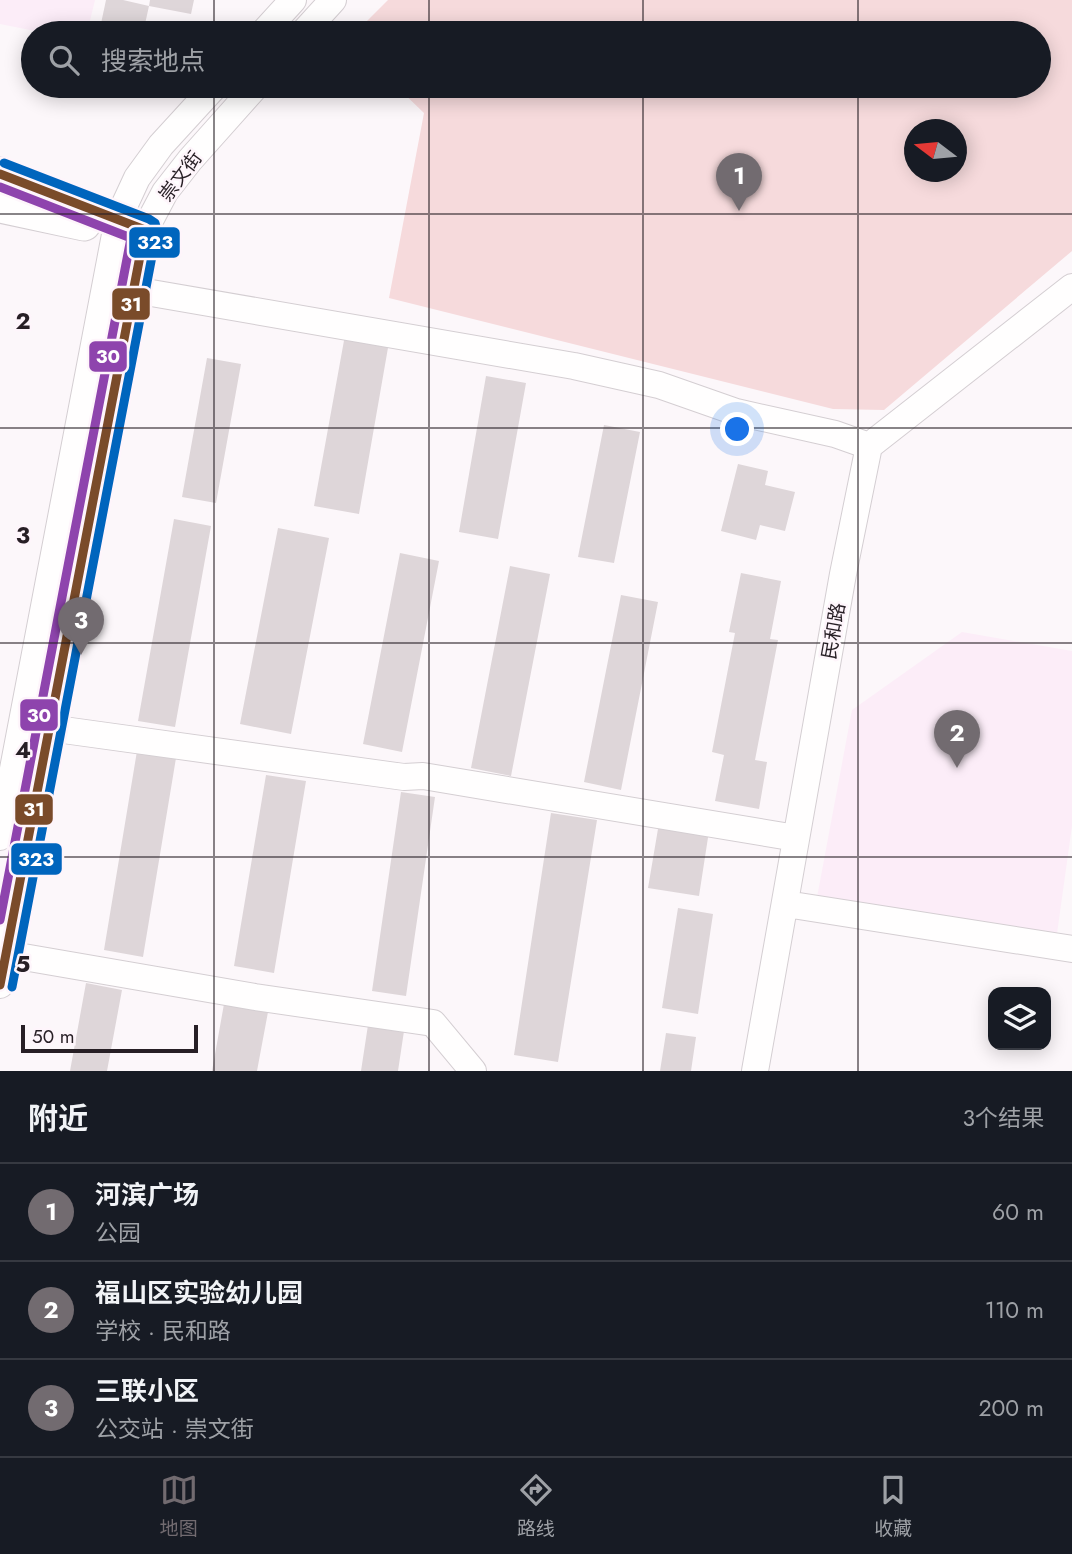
<!DOCTYPE html>
<html lang="zh">
<head>
<meta charset="utf-8">
<style>
  :root { --surface:#171b24; --page:#242831; --text:#f1f3f6; --muted:#9ea1a6; --line:#363941; --accent:#726b70 }
  body { margin:0; font-family:Jost,"Noto Sans SC",sans-serif; background:var(--page); color:var(--text) }
  .controls { position:absolute; right:21px; bottom:21px; display:grid; overflow:hidden; border-radius:14px; box-shadow:0 4px 18px #0003 }
  .controls button { width:63px; height:63px; display:grid; place-items:center; padding:0; border:0; border-bottom:2px solid var(--line); background:var(--surface); color:var(--text); font:35px sans-serif }
  .compass { position:absolute; left:904px; top:119px; width:63px; height:63px; border-radius:50%; background:var(--surface); box-shadow:0 4px 18px #0003; rotate:286deg }
  .scale { position:absolute; left:21px; bottom:18px; width:177px; box-sizing:border-box; padding-left:7px; border:4px solid #271f25; border-top:0; font-size:19px; line-height:24px; white-space:nowrap; color:#271f25; -webkit-text-stroke:5px #fef5fb; paint-order:stroke }
  .you { position:absolute; left:738px; top:430px; width:24px; height:24px; margin:-18px; border:5px solid #fff; border-radius:50%; background:#1a73e8; box-shadow:0 0 0 10px #1a73e833 }
  .badge { display:grid; place-items:center; width:46px; height:46px; border-radius:50%; background:var(--accent); color:#fff; font-size:23px; font-weight:700 }
  .pin { position:absolute; translate:-50% -58px; filter:drop-shadow(0 2px 4px #0008) }
  .pin::after { content:''; position:absolute; top:37px; width:24px; height:21px; background:inherit; clip-path:polygon(0 0,100% 0,50% 100%) }
  .list { margin:0; padding:0; list-style:none }
  h2 { display:flex; justify-content:space-between; align-items:center; height:91px; margin:0; padding:0 28px; font-size:30px }
  h2 small { font-size:23px; font-weight:400; color:var(--muted) }
  .list li { display:grid; grid-template-columns:46px 1fr auto; gap:21px; align-items:center; box-sizing:border-box; height:98px; padding:0 28px; border-top:2px solid var(--line) }
  .list b { display:block; font-size:26px; white-space:nowrap }
  .list p { margin:0; font-size:23px; white-space:nowrap; color:var(--muted) }
  .list em { font-size:23px; font-style:normal; color:var(--muted) }
  .icon { flex:none; width:38px; height:38px; fill:none; stroke:currentColor; stroke-width:2; stroke-linecap:round; stroke-linejoin:round }
  .map { position:relative; flex:none; width:1072px; height:1071px; overflow:hidden }
  .search { position:absolute; background:var(--surface); box-shadow:0 4px 18px #0003; left:21px; right:21px; top:21px; height:77px; display:flex; align-items:center; gap:18px; box-sizing:border-box; padding:0 24px; border-radius:38px; color:var(--muted); font-size:26px }
  .sheet { height:385px; background:var(--surface) }
  nav { display:flex; justify-content:space-around; align-items:center; box-sizing:border-box; height:98px; border-top:2px solid var(--line); background:var(--surface); font-size:19px; color:var(--muted) }
  nav a { display:grid; justify-items:center; gap:4px }
  nav .on { color:var(--accent) }
  .map>svg:first-child { display:block }
  .built { fill:#fcedf8 }
  .green { fill:#f6dadc; fill-rule:evenodd }
  .building { fill:#ded6d9 }
  .lines { fill:none; stroke-linecap:round; stroke-linejoin:round }
  .minor-casing { stroke:#d4ced2; stroke-width:28 }
  .major-casing { stroke:#d4ced2; stroke-width:35 }
  .minor { stroke:#fffefe; stroke-width:26 }
  .major { stroke:#fffefe; stroke-width:33 }
  .bus-1-casing { stroke:#fef5fb; stroke-width:14 }
  .bus-2-casing { stroke:#fef5fb; stroke-width:14 }
  .bus-3-casing { stroke:#fef5fb; stroke-width:14 }
  .bus-1 { stroke:#7a4b2a; stroke-width:9 }
  .bus-2 { stroke:#8e44ad; stroke-width:9 }
  .bus-3 { stroke:#0065bd; stroke-width:9 }
  .grid { fill:none; stroke:#271f25; stroke-width:2; stroke-opacity:0.55 }
  .labels { text-anchor:middle; stroke-width:5; stroke-linejoin:round; paint-order:stroke }
  .street-label { font-size:19px; fill:#271f25; stroke:#fef5fb }
  .grid-label { font-size:23px; text-anchor:middle; font-weight:bold; fill:#271f25; stroke:#fef5fb; stroke-width:5; stroke-linejoin:round; paint-order:stroke }
  .line-badge { stroke:#fef5fb; stroke-width:2.5 }
  .badge-label { font-size:19px; text-anchor:middle; font-weight:bold; fill:#fff }
</style>
</head>
<body>
<div class="map">
<svg width="1072" height="1071" viewBox="0 0 1072 1071">
  <rect width="100%" height="100%" fill="#fcf7fa"/>
  <path class="built" d="M0 0H95L87 33H45L0 24Z
    M962 632 1072 651V826L1055 948 815 908 852 710Z"/>
  <path class="green" d="M388 0H1072V251L884 410 833 409 389 298 424 113 396 86H1039V33H355ZM914 130H956V172H914Z"/>
  <path class="building" d="M106 0H123L149 6 143 33H99Z
    M150 0H194L191 14 149 6Z
    M48 86H88L86 95Z
    M345 335 389 342 359 514 314 506Z
    M207 358 241 364 216 503 182 497Z
    M486 376 526 383 498 539 459 532Z
    M604 425 640 432 614 563 578 557Z
    M738 464 768 471 765 485 795 492 785 531 760 525 756 540 721 531Z
    M174 519 211 526 175 727 138 721Z
    M278 528 329 538 291 734 240 724Z
    M400 553 439 561 402 752 363 744Z
    M510 566 550 574 511 776 471 768Z
    M741 573 781 581 770 639 778 640 755 760 767 762 759 809 715 801 724 755 712 752 735 633 729 632Z
    M621 595 658 602 621 790 584 782Z
    M137 751 176 758 143 957 104 950Z
    M266 775 306 781 274 973 234 966Z
    M401 792 435 797 406 996 372 991Z
    M551 813 597 820 558 1062 514 1055Z
    M659 823 709 831 699 896 648 888Z
    M678 908 713 914 698 1014 662 1008Z
    M86 983 122 990 107 1071H70Z
    M224 1004 268 1012 257 1071H212Z
    M368 1025 404 1031 398 1071H361Z
    M666 1033 696 1037 691 1071H660Z"/>
  <g class="lines">
    <defs>
      <path id="minor" d="M263 33 293 0
        M303 33 333 0
        M134 290 574 366 659 385 736 412 835 434 869 446
        M49 728 404 777 423 776 796 838
        M0 837 118 219 137 178 161 145 215 86
        M786 904 1072 949
        M6 954 255 997 433 1023 473 1071
        M0 985 145 230 165 192 190 160 256 86
        M755 1071 843 574 869 446 1072 287"/>
      <path id="major" d="M0 174 145 230
        M0 206 84 224"/>
    </defs>
    <use href="#minor" class="minor-casing"/>
    <use href="#major" class="major-casing"/>
    <use href="#minor" class="minor"/>
    <use href="#major" class="major"/>
    <defs>
      <path id="bus-1" d="M0 174 145 230 0 985"/>
      <path id="bus-2" d="M0 187 131 238 0 920"/>
      <path id="bus-3" d="M4 163 149 219 155 223 157 230 12 987"/>
    </defs>
    <use href="#bus-1" class="bus-1-casing"/>
    <use href="#bus-2" class="bus-2-casing"/>
    <use href="#bus-3" class="bus-3-casing"/>
    <use href="#bus-1" class="bus-1"/>
    <use href="#bus-2" class="bus-2"/>
    <use href="#bus-3" class="bus-3"/>
  </g>
  <path class="grid" d="M214 0V33M429 0V33M643 0V33M858 0V33M214 86V1071M429 86V1071M643 86V1071M858 86V1071M0 214H1072M0 428H1072M0 643H1072M0 857H1072"/>
  <g class="labels">
    <g class="street-label">
      <text transform="translate(180 176) rotate(-53)" y="7">崇文街</text>
      <text transform="translate(833 631) rotate(-80)" y="7">民和路</text>
    </g>
  </g>
  <g class="grid-label">
    <text x="23" y="329">2</text>
    <text x="23" y="543">3</text>
    <text x="23" y="758">4</text>
    <text x="23" y="972">5</text>
  </g>
  <g class="line-badge">
    <rect x="128" y="226" width="53" height="33" rx="7" fill="#0065bd"/>
    <rect x="111" y="287" width="40" height="34" rx="7" fill="#7a4b2a"/>
    <rect x="88" y="340" width="40" height="33" rx="7" fill="#8e44ad"/>
    <rect x="19" y="698" width="40" height="34" rx="7" fill="#8e44ad"/>
    <rect x="14" y="793" width="40" height="33" rx="7" fill="#7a4b2a"/>
    <rect x="10" y="842" width="53" height="34" rx="7" fill="#0065bd"/>
  </g>
  <g class="badge-label">
    <text x="155" y="249">323</text>
    <text x="131" y="311">31</text>
    <text x="108" y="363">30</text>
    <text x="39" y="722">30</text>
    <text x="34" y="816">31</text>
    <text x="36" y="866">323</text>
  </g>
</svg>
<div class="controls">
<button><svg class="icon" aria-label="layers" viewBox="0 0 24 24"><path d="M12 4l9 5-9 5-9-5zM3 14l9 5 9-5"/></svg></button>
</div>
<svg class="compass" viewBox="-18 -18 36 36"><path d="M0-13l5 13h-10z" fill="#e53935"/><path d="M0 13l5-13h-10z" fill="#9ea1a6"/></svg>
<div class="scale">50 m</div>
<div class="you"></div>
<div class="pin badge" style="left:739px;top:211px">1</div>
<div class="pin badge" style="left:957px;top:768px">2</div>
<div class="pin badge" style="left:81px;top:655px">3</div>
<div class="search"><svg class="icon" aria-label="search" viewBox="0 0 24 24"><circle cx="10" cy="10" r="6"/><path d="M15 15l6 6"/></svg>搜索地点</div>
</div>
<section class="sheet">
<h2>附近<small>3个结果</small></h2>
<ul class="list">
<li><span class="badge">1</span><div><b>河滨广场</b><p>公园</p></div><em>60 m</em></li>
<li><span class="badge">2</span><div><b>福山区实验幼儿园</b><p>学校 · 民和路</p></div><em>110 m</em></li>
<li><span class="badge">3</span><div><b>三联小区</b><p>公交站 · 崇文街</p></div><em>200 m</em></li>
</ul>
</section>
<nav>
<a class="on"><svg class="icon" aria-label="map" viewBox="0 0 24 24"><path d="M3 6l6-2 6 2 6-2v14l-6 2-6-2-6 2zM9 4v14M15 6v14"/></svg>地图</a>
<a><svg class="icon" aria-label="directions" viewBox="0 0 24 24"><path d="M12 3l9 9-9 9-9-9zM9 14v-3h6M13 9l2 2-2 2"/></svg>路线</a>
<a><svg class="icon" aria-label="saved" viewBox="0 0 24 24"><path d="M7 4h10v16l-5-4-5 4z"/></svg>收藏</a>
</nav>
</body>
</html>
